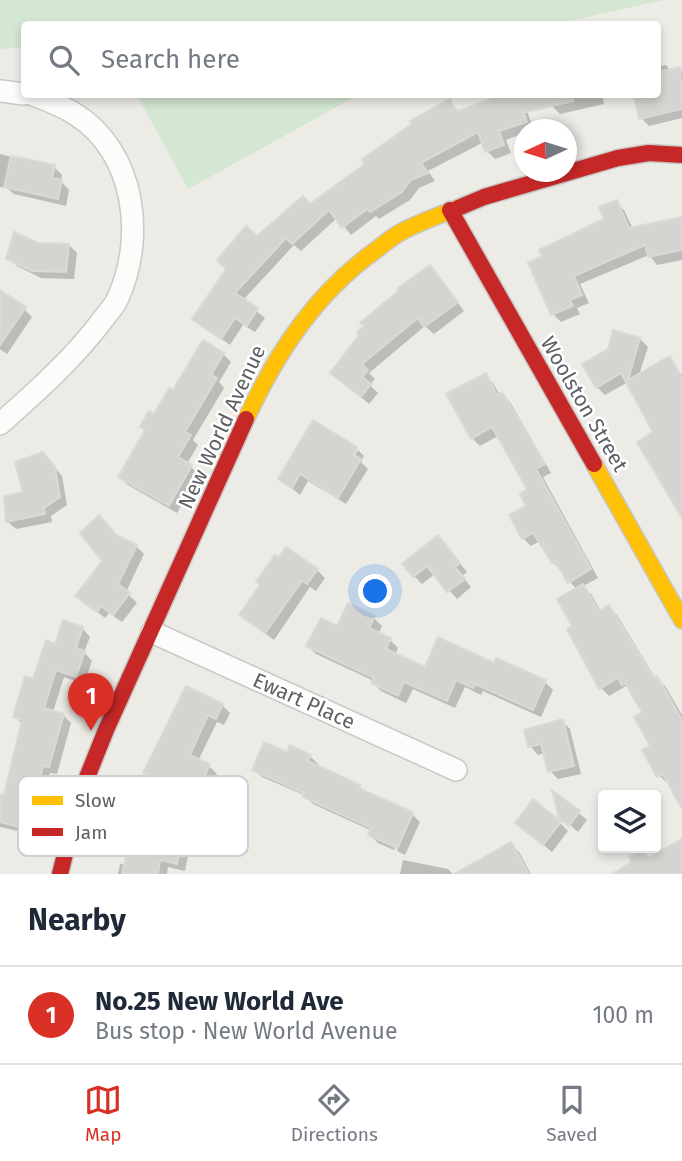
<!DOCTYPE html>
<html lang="en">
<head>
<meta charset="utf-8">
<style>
  :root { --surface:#fff; --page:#f6f6f7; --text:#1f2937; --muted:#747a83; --line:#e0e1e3; --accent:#d93025 }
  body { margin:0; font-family:"Fira Sans",sans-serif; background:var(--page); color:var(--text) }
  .controls { position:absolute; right:21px; bottom:21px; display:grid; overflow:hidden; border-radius:7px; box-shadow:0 4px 10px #0003 }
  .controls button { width:63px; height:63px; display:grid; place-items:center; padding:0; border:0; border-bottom:2px solid var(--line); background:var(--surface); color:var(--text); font:35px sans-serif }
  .compass { position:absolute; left:514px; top:119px; width:63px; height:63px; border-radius:50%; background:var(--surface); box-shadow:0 4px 10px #0003; rotate:266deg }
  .you { position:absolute; left:376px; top:592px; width:24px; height:24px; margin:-18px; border:5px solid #fff; border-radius:50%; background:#1a73e8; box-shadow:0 0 0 10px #1a73e833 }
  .badge { display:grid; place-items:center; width:46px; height:46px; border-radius:50%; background:var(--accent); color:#fff; font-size:23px; font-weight:700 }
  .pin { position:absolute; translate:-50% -58px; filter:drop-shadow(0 2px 4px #0008) }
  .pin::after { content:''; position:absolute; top:37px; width:24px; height:21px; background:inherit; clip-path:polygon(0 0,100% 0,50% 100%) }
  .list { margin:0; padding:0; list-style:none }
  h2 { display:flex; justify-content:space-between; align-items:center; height:91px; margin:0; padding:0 28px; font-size:30px }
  h2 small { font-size:23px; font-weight:400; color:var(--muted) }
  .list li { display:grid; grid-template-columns:46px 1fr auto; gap:21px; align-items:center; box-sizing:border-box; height:98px; padding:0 28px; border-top:2px solid var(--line) }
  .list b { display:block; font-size:26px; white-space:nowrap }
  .list p { margin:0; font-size:23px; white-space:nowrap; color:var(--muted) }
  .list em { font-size:23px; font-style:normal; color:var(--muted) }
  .icon { flex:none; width:38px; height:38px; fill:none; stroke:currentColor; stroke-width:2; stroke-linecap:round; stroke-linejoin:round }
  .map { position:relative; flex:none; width:682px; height:874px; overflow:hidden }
  .search { position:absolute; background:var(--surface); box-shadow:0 4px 10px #0003; left:21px; right:21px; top:21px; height:77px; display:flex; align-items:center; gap:18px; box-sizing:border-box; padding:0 24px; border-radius:7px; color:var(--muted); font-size:26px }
  .sheet { height:189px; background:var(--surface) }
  nav { display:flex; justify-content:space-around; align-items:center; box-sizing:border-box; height:98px; border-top:2px solid var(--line); background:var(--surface); font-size:19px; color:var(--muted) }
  nav a { display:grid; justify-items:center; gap:4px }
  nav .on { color:var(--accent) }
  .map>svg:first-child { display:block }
  .green { fill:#d4e7d3 }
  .shadow { fill:#0003 }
  .building { fill:#d5d4d1; stroke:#dbd9d5; stroke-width:2 }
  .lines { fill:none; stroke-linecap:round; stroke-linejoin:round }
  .street-casing { stroke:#c8c9c8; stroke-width:24 }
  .slow-casing { stroke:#c7c8c6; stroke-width:19 }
  .jam-casing { stroke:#c7c8c6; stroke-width:19 }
  .street { stroke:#fcfcfb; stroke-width:21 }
  .slow { stroke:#ffc107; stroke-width:16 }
  .jam { stroke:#c62828; stroke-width:16 }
  .labels { text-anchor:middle; stroke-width:5; stroke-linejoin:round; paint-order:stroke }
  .street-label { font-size:21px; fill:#5c5f64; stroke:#fff }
  .key { fill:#fff; stroke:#cecfd0; stroke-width:2 }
  .key-label { font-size:19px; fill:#5c5f64 }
</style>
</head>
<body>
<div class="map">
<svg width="682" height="874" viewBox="0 0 682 874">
  <rect width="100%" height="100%" fill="#ecebe6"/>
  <path class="green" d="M0 0H664L554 24H24V47L0 49Z
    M137 95H358L188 189Z"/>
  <path class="shadow" d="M666 65 671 71 679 69 682 72V118L649 126 641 118V94H658V67Z
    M549 94H602L604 104 560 114 552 106Z
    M523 100 534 130H524V133L506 140 511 153 495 159 487 151 484 142 428 171 435 181 419 188 410 200 379 219 376 216 351 235 337 218 301 251 294 245 243 300 265 318 255 332 243 325 230 345 194 319 257 239 311 206 450 102 459 112Z
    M0 154 54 167 62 175 61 181 69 190 66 206 14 194 7 188 0 187Z
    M616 202 624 210 633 229 682 219V260L657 265 649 255 580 284 589 303 577 308 580 314 561 322 553 314 530 264 606 220Z
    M38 244 69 245 77 253 74 279 41 278 17 266 8 258Z
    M430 267 464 311 434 334 425 326 369 373 375 379 370 385 378 393 369 404 340 380Z
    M0 296 24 309 32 317 7 354 0 349Z
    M640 339 648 347 639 375 669 359 682 375V514L655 433 628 382 605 395 597 387Z
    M223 354 231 362 219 382 224 388 193 440 198 445 187 464 199 474 177 513 128 485 120 477 154 416 174 392Z
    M485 375 493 383 500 395 502 394 510 402 551 473 543 477 598 578 583 586 591 594 601 611 609 607 617 615 656 679 665 686 682 715V799L669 782 667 783 659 775 644 713 632 692 626 686 609 696 601 688 575 627 577 590 553 562 540 541 531 546 523 538 530 490 498 436 480 446 472 438Z
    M355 448 350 463 358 450 364 456 361 462 368 469 346 504 308 481 300 495 280 479Z
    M50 462 62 476 67 505 51 516 52 522 16 529 8 522 25 494Z
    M118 537 136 546 144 554 126 592 137 603 122 622 109 613 105 618 86 603 104 561Z
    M446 546 467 572 462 576 471 587 457 599 435 574 422 584 414 576Z
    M317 570 325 578 316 591 310 587 274 640 241 615Z
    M374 618 382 626 378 634 390 640 398 648 395 655 426 669 495 665 545 682 553 690 541 717 483 691 481 695 465 687 455 708 413 689 406 703 381 691 373 683 374 681 316 654 308 646 338 628Z
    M82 628 90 637 84 652 92 661 84 684 64 677 53 712 63 715 71 723 57 774 50 773 42 811 45 814 39 836 0 827V796L5 797 23 725 15 717 56 646Z
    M187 689 222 705 230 713 224 725 217 722 198 761 209 766 217 774 204 803 153 780 145 772Z
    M562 721 570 729 581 774 558 779 550 771 545 753 538 755 530 746Z
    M288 754 310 756 318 764 317 767 359 786 367 794 412 814 394 850 378 843 370 835 372 831 313 804 304 795 262 777 254 769Z
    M555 794 587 820 578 832 561 817Z
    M413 815 420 822 405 855 397 851Z
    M173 816 181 824 175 847 180 848 188 856 185 871 168 867 167 874H118L120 864 126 865Z
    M517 823H560L568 831 552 852Z
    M511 844 519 852 531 874H462Z
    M403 860 448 869 453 874H400Z"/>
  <path class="building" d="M680 67 682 109 639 119 634 97 657 94V72Z
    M504 94H572L573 101 523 113 527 122 499 131 504 145 485 152 478 132 421 163 428 173 411 180 402 192 370 212 367 209 342 228 329 210 292 244 286 238 235 293 258 308 247 326 235 318 221 339 192 319 226 269 217 260 246 226 257 236 303 196 310 204 365 164 362 159 412 124 410 121 450 99 456 112Z
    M11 156 55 165 52 178 62 180 58 199 4 187Z
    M617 200 629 228 682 217V250L648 257 645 245 574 276 582 295 570 300 573 306 551 315 528 263 542 256 539 250 604 219 599 207Z
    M14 232 38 243 69 244 66 272 32 271 6 259Z
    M430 265 458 302 424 327 418 318 362 364 368 370 362 377 371 384 361 397 330 373 359 335 357 332 364 326 360 323 398 291 397 289Z
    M0 290 26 307 0 345Z
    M613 330 640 338 628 380 670 356 682 379V518L637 442 653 432 621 373 596 388 582 364 608 349Z
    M203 340 224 353 211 375 217 378 185 432 191 435 178 457 192 465 169 506 118 477 145 430 140 427 149 411 154 414 169 388 173 390Z
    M486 373 497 395 502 392 545 464 536 469 591 569 568 583 555 561 552 563 533 533 522 539 509 515 526 506 520 494 527 489 492 427 471 439 446 394Z
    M313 420 357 447 353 455 361 459 338 498 300 474 292 488 278 479Z
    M43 452 55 467 60 497 44 508 45 514 6 522 4 496 23 492 15 462Z
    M99 515 116 535 137 545 118 584 130 593 113 615 101 606 97 612 75 596 102 561 80 533Z
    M438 535 460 563 455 567 465 579 447 592 427 566 413 577 402 564Z
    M286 547 318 569 307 584 302 581 265 633 239 615 260 585 256 582 275 555 278 558Z
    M583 584 599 611 609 605 654 678 657 676 682 720V809L663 774 657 777 642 750 650 746 634 717 642 712 625 683 622 685 618 678 599 689 567 629 572 626 557 599Z
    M348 603 375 616 369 628 391 638 386 649 425 667 438 637 494 663 496 658 546 680 533 710 475 684 473 688 456 680 447 701 404 682 398 696 371 683 374 678 306 646 321 618 337 626Z
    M63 620 83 627 76 648 85 651 76 677 56 670 44 708 64 714 49 767 43 766 34 804 38 805 31 830 0 822V794L4 795 22 720 13 717 25 676 33 679 46 640 55 644Z
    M186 686 223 704 216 719 208 715 190 755 210 764 196 796 143 773Z
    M563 719 574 766 548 772 541 744 528 747 524 730Z
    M264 742 287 752 290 745 311 755 308 761 360 785 358 788 413 812 397 848 368 835 371 828 303 797 304 793 252 770Z
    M552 790 580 811 569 826 559 818Z
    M533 799 561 822 543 845 515 823Z
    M139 806 174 815 167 843 181 847 177 864 160 860 158 874H122Z
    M682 839V874H612L632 862 629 857 643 849 648 858Z
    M511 842 529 874H454Z"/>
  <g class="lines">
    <defs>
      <path id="street" d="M0 91 24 94
        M0 424C36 392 72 360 101 322 106 315 113 308 117 300 146 239 136 152 75 114 61 105 47 100 31 94
        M152 632 456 770"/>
      <path id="slow" d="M246 419C277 352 316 293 376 250 385 243 393 236 403 231 420 222 440 215 458 208
        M594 464 682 620"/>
      <path id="jam" d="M458 208 484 197 618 158 649 153 682 155
        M450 210 594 464
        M60 874 80 795 106 730 246 419"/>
    </defs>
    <use href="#street" class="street-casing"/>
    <use href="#slow" class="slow-casing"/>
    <use href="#jam" class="jam-casing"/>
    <use href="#street" class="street"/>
    <use href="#slow" class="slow"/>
    <use href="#jam" class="jam"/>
  </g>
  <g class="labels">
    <g class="street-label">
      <text transform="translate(584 404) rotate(60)" y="7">Woolston Street</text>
      <text transform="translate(222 427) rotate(-65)" y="7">New World Avenue</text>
      <text transform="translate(304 701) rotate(24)" y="7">Ewart Place</text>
    </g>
  </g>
  <rect x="18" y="776" width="230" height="80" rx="10" class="key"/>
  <rect x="32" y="796" width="31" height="9" fill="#ffc107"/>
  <rect x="32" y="828" width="31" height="8" fill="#c62828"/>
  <g class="key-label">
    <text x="75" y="807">Slow</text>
    <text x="75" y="839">Jam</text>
  </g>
</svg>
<div class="controls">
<button><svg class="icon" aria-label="layers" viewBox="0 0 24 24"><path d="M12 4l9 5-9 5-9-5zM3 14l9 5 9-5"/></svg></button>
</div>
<svg class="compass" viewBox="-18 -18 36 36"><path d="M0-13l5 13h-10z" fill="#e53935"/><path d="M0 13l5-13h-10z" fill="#747a83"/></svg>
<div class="you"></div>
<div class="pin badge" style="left:91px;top:731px">1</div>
<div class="search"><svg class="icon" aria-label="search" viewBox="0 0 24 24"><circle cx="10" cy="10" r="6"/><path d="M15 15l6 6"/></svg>Search here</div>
</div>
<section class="sheet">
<h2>Nearby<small></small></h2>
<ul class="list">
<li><span class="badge">1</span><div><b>No.25 New World Ave</b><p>Bus stop · New World Avenue</p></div><em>100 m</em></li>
</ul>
</section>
<nav>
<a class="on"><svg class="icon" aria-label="map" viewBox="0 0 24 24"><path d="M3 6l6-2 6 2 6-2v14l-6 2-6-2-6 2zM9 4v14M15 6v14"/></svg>Map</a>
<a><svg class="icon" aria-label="directions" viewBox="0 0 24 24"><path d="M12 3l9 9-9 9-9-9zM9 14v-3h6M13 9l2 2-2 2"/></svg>Directions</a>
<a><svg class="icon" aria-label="saved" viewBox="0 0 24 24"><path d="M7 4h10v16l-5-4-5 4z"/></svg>Saved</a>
</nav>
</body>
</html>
